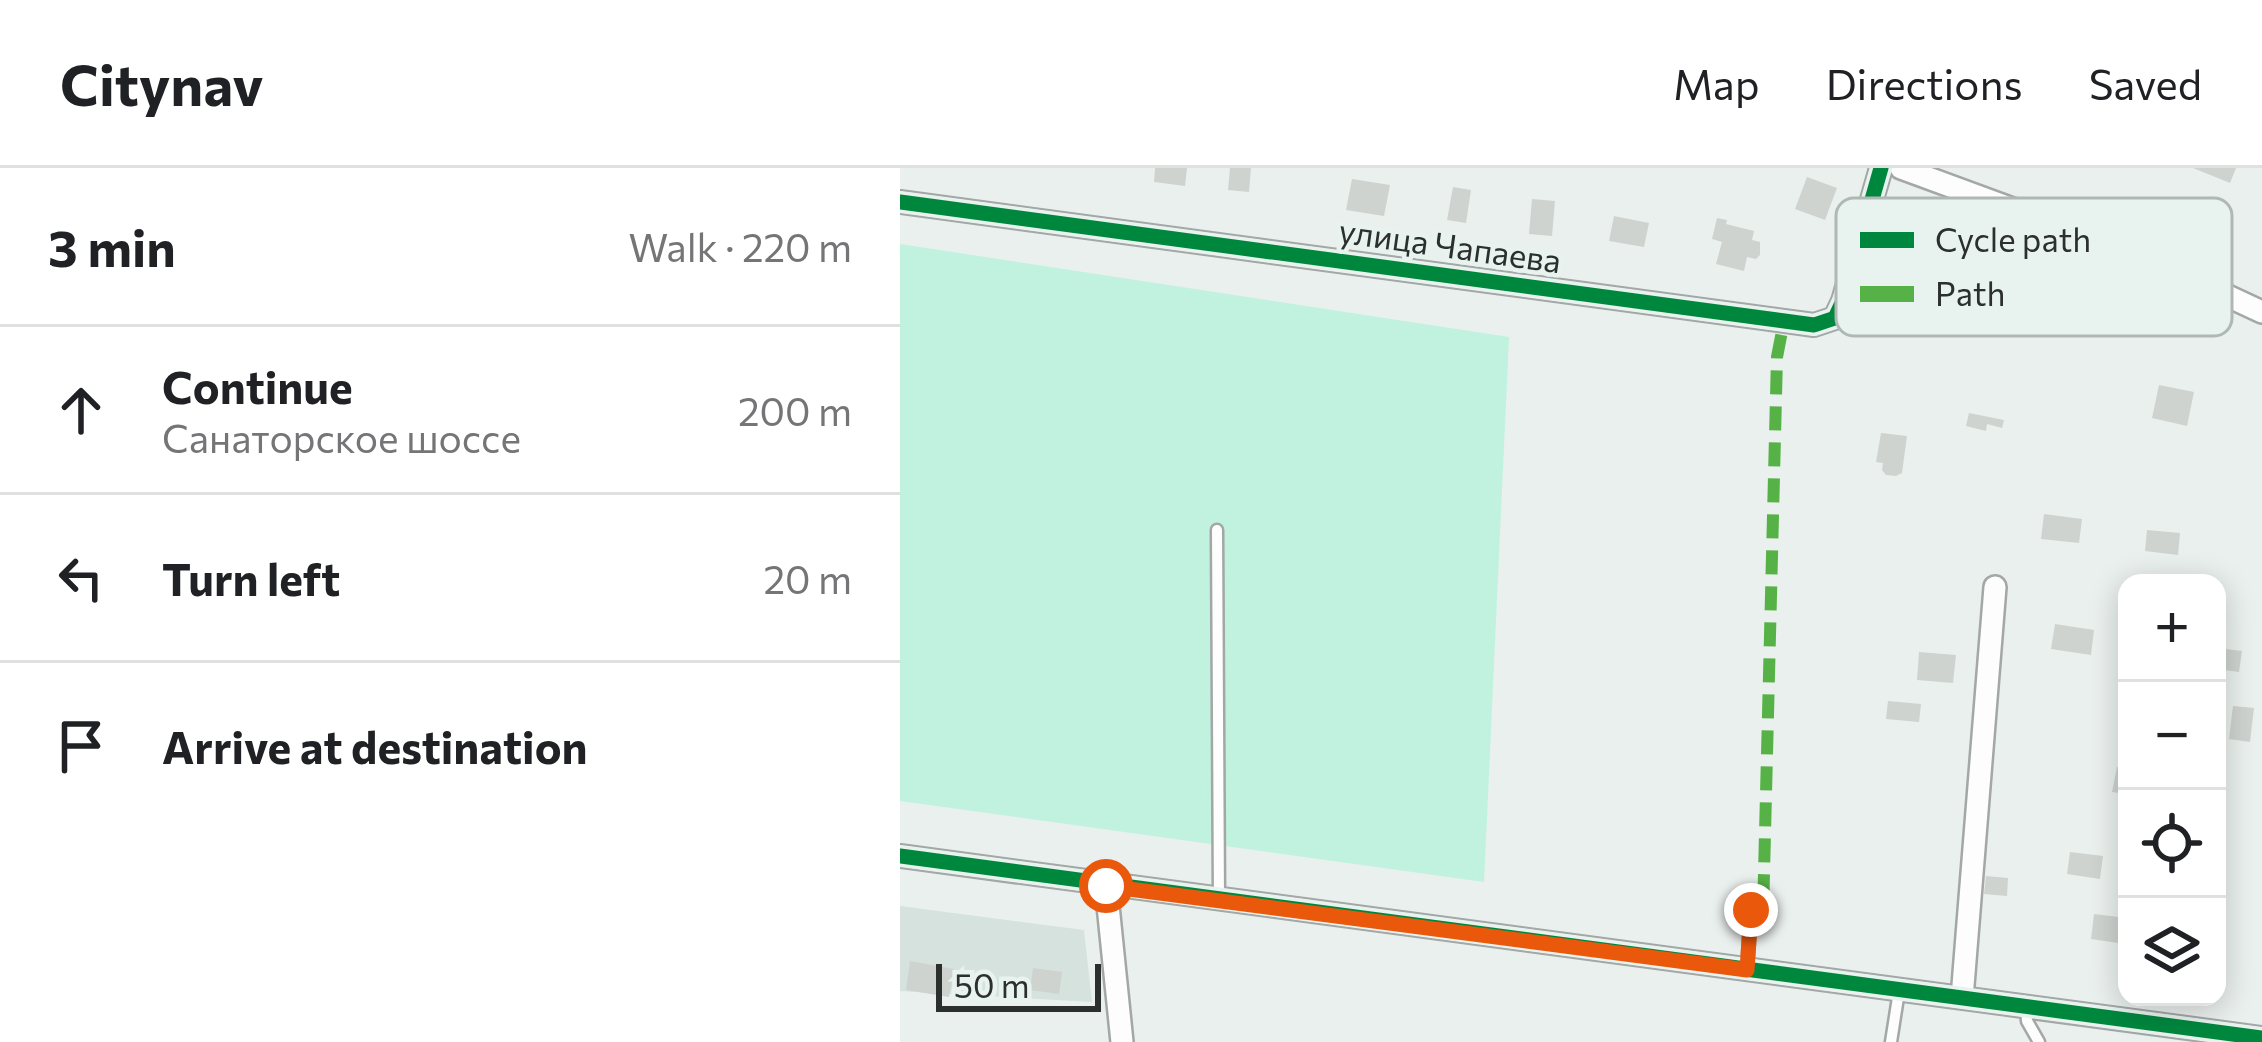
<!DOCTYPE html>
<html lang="en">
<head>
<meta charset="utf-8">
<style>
  :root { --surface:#fff; --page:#f6f6f6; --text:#202124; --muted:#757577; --line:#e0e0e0 }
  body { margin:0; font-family:Commissioner,sans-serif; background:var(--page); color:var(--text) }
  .controls { position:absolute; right:36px; bottom:36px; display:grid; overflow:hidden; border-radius:24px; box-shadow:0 6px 30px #0003 }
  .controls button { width:108px; height:108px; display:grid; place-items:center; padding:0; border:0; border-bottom:3px solid var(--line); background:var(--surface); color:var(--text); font:60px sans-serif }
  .scale { position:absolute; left:36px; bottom:30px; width:165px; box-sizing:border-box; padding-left:12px; border:6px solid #2b2f2e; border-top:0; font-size:33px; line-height:42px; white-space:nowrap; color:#2b2f2e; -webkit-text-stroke:9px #e8f2ee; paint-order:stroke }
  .stop { position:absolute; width:36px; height:36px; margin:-27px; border:9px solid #ea580c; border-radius:50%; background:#fff }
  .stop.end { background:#ea580c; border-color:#fff; box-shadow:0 3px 12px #0008 }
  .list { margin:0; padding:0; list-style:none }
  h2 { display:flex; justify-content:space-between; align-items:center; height:156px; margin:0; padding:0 48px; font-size:51px }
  h2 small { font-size:39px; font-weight:400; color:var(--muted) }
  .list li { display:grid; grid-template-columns:78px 1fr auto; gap:36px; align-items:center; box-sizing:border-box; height:168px; padding:0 48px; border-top:3px solid var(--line) }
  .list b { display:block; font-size:45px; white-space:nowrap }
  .list p { margin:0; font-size:39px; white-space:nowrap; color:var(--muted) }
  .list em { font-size:39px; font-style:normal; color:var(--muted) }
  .icon { flex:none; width:66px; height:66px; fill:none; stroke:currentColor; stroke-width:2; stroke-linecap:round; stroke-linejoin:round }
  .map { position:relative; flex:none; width:1362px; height:874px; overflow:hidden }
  header { display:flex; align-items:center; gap:72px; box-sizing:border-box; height:168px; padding:0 60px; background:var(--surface); border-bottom:3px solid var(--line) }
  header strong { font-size:57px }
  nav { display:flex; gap:66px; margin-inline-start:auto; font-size:42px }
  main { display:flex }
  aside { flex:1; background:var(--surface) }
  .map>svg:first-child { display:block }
  .built { fill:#d5e2dd }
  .green { fill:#c0f2df }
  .building { fill:#ced3d0 }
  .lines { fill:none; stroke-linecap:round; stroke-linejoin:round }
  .lane-casing { stroke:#a3a7a6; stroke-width:15 }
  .street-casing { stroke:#a3a7a6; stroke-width:26 }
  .lane { stroke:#fcfdfc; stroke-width:10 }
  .street { stroke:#fcfdfc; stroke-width:21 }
  .quiet { stroke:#56b246; stroke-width:12; stroke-dasharray:24 12; stroke-linecap:butt }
  .cycleway-casing { stroke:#e8f2ee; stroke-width:22 }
  .cycleway { stroke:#00873e; stroke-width:15 }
  .route { stroke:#ea580c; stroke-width:15 }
  .labels { text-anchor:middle; stroke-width:9; stroke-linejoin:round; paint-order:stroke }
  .street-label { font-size:33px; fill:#2b2f2e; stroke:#e8f2ee }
  .key { fill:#e8f2ee; stroke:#afb8b4; stroke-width:3 }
  .key-label { font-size:33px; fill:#2b2f2e }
</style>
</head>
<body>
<header>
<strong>Citynav</strong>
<nav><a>Map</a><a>Directions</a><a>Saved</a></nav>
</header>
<main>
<aside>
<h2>3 min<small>Walk · 220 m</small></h2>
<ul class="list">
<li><svg class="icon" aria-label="ahead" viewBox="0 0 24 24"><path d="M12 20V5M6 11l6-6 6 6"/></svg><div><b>Continue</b><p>Санаторское шоссе</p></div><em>200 m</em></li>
<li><svg class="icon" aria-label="left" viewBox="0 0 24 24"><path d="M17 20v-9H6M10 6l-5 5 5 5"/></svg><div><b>Turn left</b></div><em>20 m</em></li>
<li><svg class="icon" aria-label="arrive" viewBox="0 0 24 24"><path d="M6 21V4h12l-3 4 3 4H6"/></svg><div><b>Arrive at destination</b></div></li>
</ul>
</aside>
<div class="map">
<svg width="1362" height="874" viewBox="0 0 1362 874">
  <rect width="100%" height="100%" fill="#eaf0ed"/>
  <path class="built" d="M0 738 184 762 192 834 0 823Z"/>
  <path class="green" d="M0 76 609 169 584 714 0 633Z"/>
  <path class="building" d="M255 0H287L285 18 254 14Z
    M330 0H351L349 24 328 22Z
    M1293 0H1336L1330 15Z
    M907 9 937 20 925 52 895 41Z
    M452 11 490 17 484 48 446 42Z
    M553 19 571 22 566 55 547 52Z
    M632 31 655 33 652 68 629 66Z
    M714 48 749 55 744 79 709 73Z
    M817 50 827 52 826 56 854 63 852 72 860 74V87L856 91 847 89 844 103 816 96 822 74 812 71Z
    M1259 217 1294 224 1287 258 1252 250Z
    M1069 245 1104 252 1102 260 1087 256 1086 263 1066 258Z
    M981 265 1007 268 1002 305 996 308 986 307 982 302 983 295 976 294Z
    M1144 346 1182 351 1179 375 1141 371Z
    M1247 362 1280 365 1278 387 1245 383Z
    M1155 456 1194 462 1191 487 1151 481Z
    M1317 480 1342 483 1339 504 1317 501Z
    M1019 484 1056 487 1053 515 1017 512Z
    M988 533 1021 536 1019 554 986 551Z
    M1333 538 1354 540 1350 574 1329 571Z
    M1217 599 1227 601V626L1212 624Z
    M1170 684 1203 688 1200 711 1167 706Z
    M1086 708 1108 710 1107 728 1084 726Z
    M1194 746 1227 750 1225 776 1191 771Z
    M10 793 54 801 49 829 6 822Z
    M133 800 162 804 159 826 130 822Z"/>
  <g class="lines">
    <defs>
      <path id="lane" d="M317 362 319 731
        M847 802 851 742
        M1126 838 1127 853 1139 874
        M991 874 999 823"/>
      <path id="street" d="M1001 0 1246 90 1362 144
        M0 34 914 157 935 150 943 133 981 0
        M0 688 1362 870
        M206 718 222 874
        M1062 830 1095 419"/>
    </defs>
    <use href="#lane" class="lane-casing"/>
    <use href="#street" class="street-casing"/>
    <use href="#lane" class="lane"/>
    <use href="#street" class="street"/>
    <path class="quiet" d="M849 761 863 745 877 189 884 153"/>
    <defs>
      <path id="cycleway" d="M0 34 914 157 935 150 943 133 981 0
        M0 688 1362 870"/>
    </defs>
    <use href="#cycleway" class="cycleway-casing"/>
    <use href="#cycleway" class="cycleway"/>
  </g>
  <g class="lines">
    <path class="route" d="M206 718 847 802 851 742"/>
  </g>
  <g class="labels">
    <g class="street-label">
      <text transform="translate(550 78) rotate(8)" y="12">улица Чапаева</text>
    </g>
  </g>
  <rect x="936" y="30" width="396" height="138" rx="18" class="key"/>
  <rect x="960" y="64" width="54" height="16" fill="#00873e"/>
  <rect x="960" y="118" width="54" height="16" fill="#56b246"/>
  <g class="key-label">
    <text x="1035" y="84">Cycle path</text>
    <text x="1035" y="138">Path</text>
  </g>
</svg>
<div class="controls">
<button>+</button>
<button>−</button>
<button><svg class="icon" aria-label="locate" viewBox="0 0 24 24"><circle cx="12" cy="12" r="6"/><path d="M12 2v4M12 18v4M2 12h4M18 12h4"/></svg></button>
<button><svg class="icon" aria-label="layers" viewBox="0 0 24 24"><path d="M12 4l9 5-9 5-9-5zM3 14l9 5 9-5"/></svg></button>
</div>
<div class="scale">50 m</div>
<div class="stop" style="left:206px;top:718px"></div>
<div class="stop end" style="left:851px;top:742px"></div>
</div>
</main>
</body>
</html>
